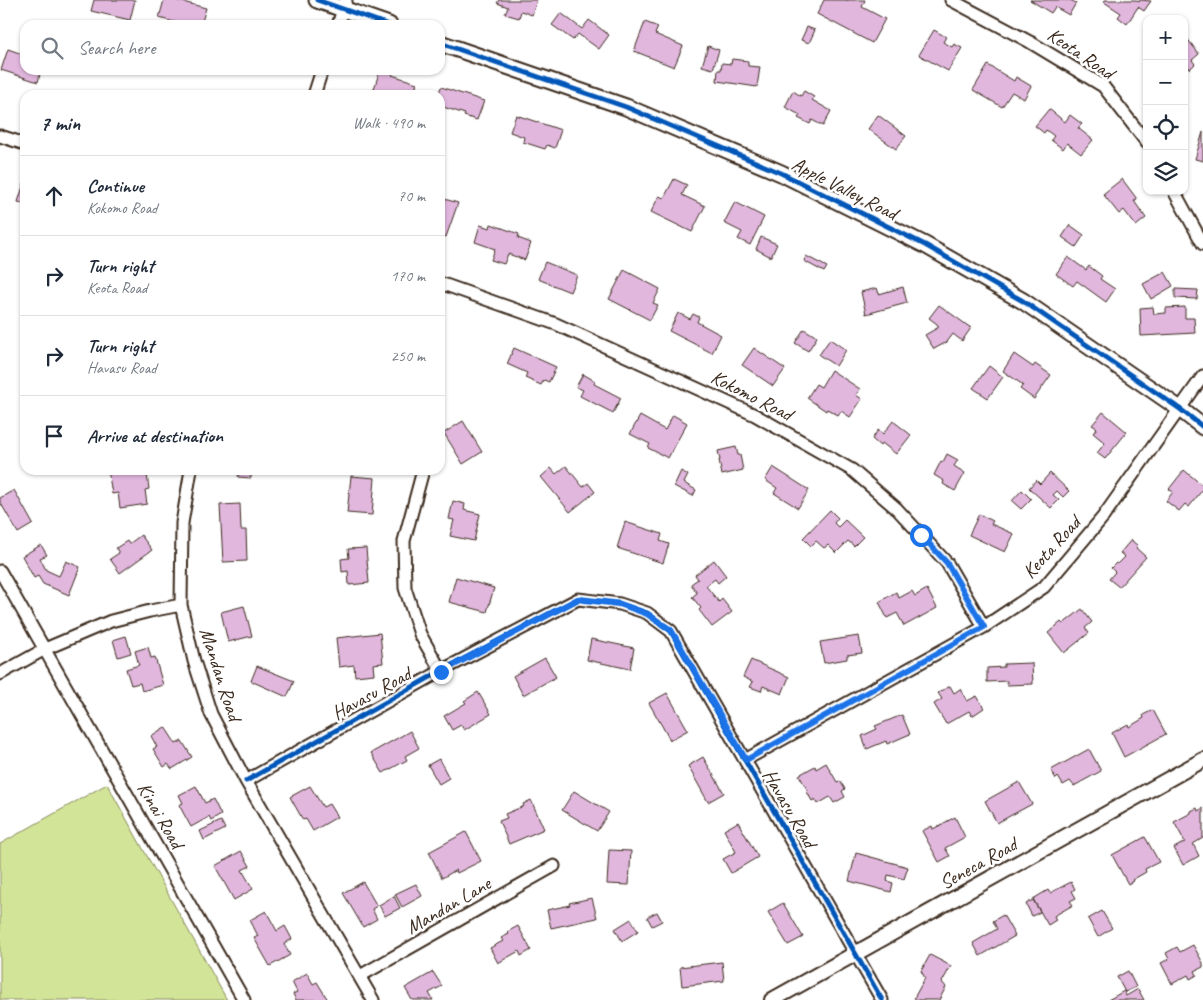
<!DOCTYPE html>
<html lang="en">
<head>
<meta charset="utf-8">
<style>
  :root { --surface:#fff; --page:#f2f2f3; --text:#1f2937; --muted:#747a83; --line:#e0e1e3 }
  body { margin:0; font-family:Caveat,sans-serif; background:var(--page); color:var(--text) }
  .controls { position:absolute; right:15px; top:15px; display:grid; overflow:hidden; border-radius:10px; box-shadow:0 1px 4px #0004 }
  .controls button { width:45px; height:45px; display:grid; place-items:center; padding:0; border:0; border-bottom:1px solid var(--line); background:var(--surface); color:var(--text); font:25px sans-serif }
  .stop { position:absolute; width:15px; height:15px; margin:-11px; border:4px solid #1a73e8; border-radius:50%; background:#fff }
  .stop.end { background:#1a73e8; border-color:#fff; box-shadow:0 1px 5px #0008 }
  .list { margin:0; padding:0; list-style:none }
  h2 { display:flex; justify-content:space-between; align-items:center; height:65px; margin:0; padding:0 20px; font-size:21px }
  h2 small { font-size:16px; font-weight:400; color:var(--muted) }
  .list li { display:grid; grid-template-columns:32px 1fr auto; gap:15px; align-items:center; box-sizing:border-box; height:80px; padding:0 20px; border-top:1px solid var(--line) }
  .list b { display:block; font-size:19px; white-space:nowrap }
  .list p { margin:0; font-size:16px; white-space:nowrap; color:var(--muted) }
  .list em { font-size:16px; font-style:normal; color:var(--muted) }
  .icon { flex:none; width:28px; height:28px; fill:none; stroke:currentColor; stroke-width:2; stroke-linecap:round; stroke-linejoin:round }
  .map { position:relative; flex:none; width:1203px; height:1000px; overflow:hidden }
  .search { position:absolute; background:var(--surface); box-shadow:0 1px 4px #0004; left:20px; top:20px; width:425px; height:55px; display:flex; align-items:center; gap:12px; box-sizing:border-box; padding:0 18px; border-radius:15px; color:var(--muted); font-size:19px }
  .panel { position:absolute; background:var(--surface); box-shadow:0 1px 4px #0004; left:20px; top:90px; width:425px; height:385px; border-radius:15px }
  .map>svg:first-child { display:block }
  .green { fill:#d2e498; stroke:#86875b }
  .building { fill:#e1b7de; stroke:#3b2a1e }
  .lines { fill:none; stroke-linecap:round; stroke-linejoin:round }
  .minor-casing { stroke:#3b2a1e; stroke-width:15 }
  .tertiary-casing { stroke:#3b2a1e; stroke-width:18 }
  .secondary-casing { stroke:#3b2a1e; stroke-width:19 }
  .minor { stroke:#fff; stroke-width:11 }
  .tertiary { stroke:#fff; stroke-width:14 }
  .secondary { stroke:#fff; stroke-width:15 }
  .cycleway-casing { stroke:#fff; stroke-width:8 }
  .cycleway { stroke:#0057b8; stroke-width:5 }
  .route { stroke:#1a73e8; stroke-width:6 }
  .labels { text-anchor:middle; stroke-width:5; stroke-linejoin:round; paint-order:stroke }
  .street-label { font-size:20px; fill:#3b2a1e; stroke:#fff }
</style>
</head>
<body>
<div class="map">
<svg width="1203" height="1000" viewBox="0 0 1203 1000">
  <rect width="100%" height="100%" fill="#fff"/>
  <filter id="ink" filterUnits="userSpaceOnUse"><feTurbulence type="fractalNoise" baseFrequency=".02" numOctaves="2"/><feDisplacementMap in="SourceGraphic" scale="10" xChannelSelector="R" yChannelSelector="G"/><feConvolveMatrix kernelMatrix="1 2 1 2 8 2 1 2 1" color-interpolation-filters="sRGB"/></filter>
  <g filter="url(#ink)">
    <path class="green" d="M107 784 227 1000H0V844Z"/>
    <path class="building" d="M94 0H135L130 20 91 11Z
      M164 0H175L206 8 201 25H185L159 18Z
      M499 0H537L532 15 521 11 519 18 505 14 508 7 497 3Z
      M824 0H845L847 1 848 0H865L862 7 885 19 872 43 817 14Z
      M1030 0H1070L1076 3 1069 15 1055 7 1051 13Z
      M1105 0H1136L1139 2 1140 0 1151 1 1144 11 1138 7 1127 24 1118 17 1121 13 1104 2Z
      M561 13 582 29 589 20 609 35 599 49 578 34 573 40 552 25Z
      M645 22 658 27 655 34 683 46 674 67 634 51Z
      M807 27 815 30 809 43 801 40Z
      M934 30 946 37 943 42 952 47 954 44 962 48 948 71 919 55Z
      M1186 37 1199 54 1192 60 1195 64 1190 69 1188 66 1184 69V38Z
      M708 46 719 50 713 69 702 66Z
      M8 49 25 55V70H41L38 82 1 70Z
      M732 59 748 61V66L760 67 757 87 717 81 718 70H721L722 63 731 64Z
      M988 65 1014 81 1016 77 1031 86 1024 99 1012 92 1002 107 973 90Z
      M380 70H394L392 75 417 83 413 95H372Z
      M441 87 484 101 477 120 464 116 465 114 440 106V95H438Z
      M793 91 801 96 804 91 814 97 812 100 831 111 823 126 812 120 810 124 798 118 800 115 785 107Z
      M1049 109 1065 122 1070 115 1082 124 1078 128 1093 140 1081 154 1067 143 1063 149 1051 140 1054 136 1046 130 1044 133 1035 126Z
      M516 115 561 130 555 148 547 145 545 149 523 142 524 137 510 132Z
      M878 115 906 136 896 149 868 129Z
      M1203 132V161L1195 159Z
      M674 179 687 185 682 195 705 206 692 232 651 212 659 196 664 198Z
      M1122 179 1137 199 1134 201 1146 218 1136 226 1124 210 1119 214 1103 194Z
      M24 183H25V204L18 202Z
      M441 198 458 203 446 237 440 235V200Z
      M735 202 764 217 750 245 738 239 742 232 724 223Z
      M491 224 519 234 518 238 531 243 525 260 508 254 504 264 491 260 495 249 475 242 480 225 490 228Z
      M1070 225 1084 235 1076 247 1062 237Z
      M761 237 777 244 771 257 756 249Z
      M806 256 827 267 824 272 804 261Z
      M1068 257 1086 270 1089 266 1102 276 1100 279 1115 289 1106 302 1077 281 1073 286 1056 274Z
      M545 262 577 275 570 292 538 279Z
      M624 270 660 289 653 303 658 305 650 320 609 299Z
      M1165 272 1173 286 1151 299 1143 284Z
      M903 287 907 303 866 314 861 292 877 288 879 294Z
      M1175 289 1198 290 1197 299 1175 298Z
      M939 305 971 328 962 341 953 334 947 342 934 349 925 335 939 327 937 324 929 318Z
      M1153 307 1154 314 1166 313V308L1185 307V318H1194L1195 333 1141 336 1140 308Z
      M678 313 690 319 693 314 699 317 697 322 721 335 712 353 669 331Z
      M804 329 817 337 808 351 795 343Z
      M830 339 846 350 836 366 819 355Z
      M514 348 556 367 549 382 544 380 541 385 525 378 527 373 507 364Z
      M754 348 785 369 773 386 742 365Z
      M1014 354 1033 367 1035 364 1051 375 1034 399 1020 389 1023 385 1003 371Z
      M989 366 1003 377 988 398 973 388Z
      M831 370 860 389 856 395 862 399 850 417 841 411 838 415 827 409 826 411 807 398 816 384 821 387Z
      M583 374 595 381 594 384 621 398 613 413 580 396 583 390 576 387Z
      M1103 412 1127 432 1105 459 1097 453 1105 443 1093 433 1097 428 1092 425Z
      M673 415 687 423 668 458 648 448 650 444 630 434 640 416 665 430Z
      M463 421 482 452 463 464 444 433Z
      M893 421 911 435 896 454 882 443 880 446 872 439 878 430 883 434Z
      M736 447 738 455H740L743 470 722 475 719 460H720L718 451Z
      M947 454 958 460 954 466 965 473 955 491 943 484 944 481 934 475 941 461 943 462Z
      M566 466 583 487 588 483 595 492 570 512 541 477 551 468 556 474Z
      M773 467 809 490 798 508 774 493 777 488 765 480Z
      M108 470H142L143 474H147L149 489 145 490 147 504 120 508 118 493 112 494Z
      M239 470H252L251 478 238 477Z
      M1184 470 1203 486V489L1189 507 1185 504 1179 511 1166 501 1173 492 1169 489Z
      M681 471 688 475 684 483 696 490 693 496 674 486Z
      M1050 473 1069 491 1063 497 1057 491 1053 495 1059 500 1051 508 1029 488 1036 480 1040 484Z
      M351 476 375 478 372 515 347 513Z
      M14 490 33 524 18 533 0 502V498Z
      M1022 490 1031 499 1021 509 1012 501Z
      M453 501 465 504 464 510 480 514 474 541 450 536 454 520 449 519Z
      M240 504 241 530H246L247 561 223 562 220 505Z
      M830 510 838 518 834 523 838 527 845 520 863 537 854 546 848 541 836 553 828 545 824 548 816 541 811 546 803 538Z
      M979 514 993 521 991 524 1014 534 1005 552 969 535Z
      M625 522 662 534 660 541 669 544 663 563 617 548Z
      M141 535 152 550 120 573 110 559 119 553 116 548 127 541 129 544Z
      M1131 540 1138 546 1136 548 1146 557 1119 587 1109 579 1115 572 1111 568 1116 563 1118 564 1125 557 1120 553Z
      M41 545 47 555 40 558 46 570 59 576 66 561 80 567 69 595 43 584 38 576 34 578 22 556Z
      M366 548 369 583 349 585 348 571 342 572 341 559 349 558 348 549Z
      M714 560 726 576 718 583 715 579 706 586 719 602 722 599 732 612 712 627 699 610 701 608 692 597 697 593 691 584 698 579 695 575Z
      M456 577 494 588 487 612 449 602Z
      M927 589 937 608 904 626 897 613 887 618 879 602 896 592 899 598 912 591 915 596Z
      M244 606 252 636 228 642 221 612Z
      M1082 609 1092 622 1085 628 1089 633 1064 653 1048 633 1061 622 1063 624Z
      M380 633 383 663 373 664 374 674 355 676 354 665 339 667 336 638Z
      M126 636 131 653 118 657 113 640Z
      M859 636 862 653 847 655V659L824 663 820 642Z
      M591 639 634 648 630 669 587 660Z
      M148 647 151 658 155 657 163 685 142 691 140 683 131 685 126 669 139 665 135 651Z
      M545 658 556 677 523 695 513 676Z
      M751 660 789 677 782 694 763 686 761 691 750 687 753 682 743 677Z
      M1032 663 1033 684 1007 685V681L987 682V668L1004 667V664Z
      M257 666 294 681 287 697 251 681Z
      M950 686 954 693 960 689 967 701 977 696 984 708 972 716 969 711 946 724 934 704 942 699 938 693Z
      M478 692 491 714 464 730 461 725 452 730 444 716 466 703 464 701Z
      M667 693 688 730 670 740 649 703Z
      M1153 710 1166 734 1124 757 1112 733 1128 724 1129 727 1144 718 1143 715Z
      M902 715 910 734 887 744 886 741 867 749 862 736 877 729 875 726Z
      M165 727 176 744 182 741 192 757 172 769 168 764 164 767 153 749 157 747 151 736Z
      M410 731 419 748 405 756 407 760 383 773 371 753Z
      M1089 749 1101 771 1074 786 1070 781 1063 785 1058 777 1056 779 1051 770Z
      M703 757 724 793 708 802 688 766Z
      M439 759 449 778 439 784 428 765Z
      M826 763 837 782 840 781 845 789 842 791 845 797 834 803 830 797 818 804 815 799 812 801 807 792 808 791 799 775 815 766 816 769Z
      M1019 782 1032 804 997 823 985 801Z
      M196 786 205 803 213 799 221 815 211 821 209 817 191 827 179 805 183 803 179 795Z
      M310 786 323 807 329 804 337 817 313 831 306 819 303 820 290 797Z
      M574 791 609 812 597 831 562 810Z
      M531 800 544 829 509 844 499 821 507 818 505 814 524 806 523 804Z
      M1197 808 1198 811 1203 808V838L1193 844 1199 856 1183 865 1174 848 1185 842 1174 822 1191 813V811Z
      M955 817 965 837 945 848 950 856 939 862 922 831 932 826 933 829Z
      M221 821 225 829 204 840 200 831Z
      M738 822 758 857 731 873 723 859 736 852 724 830Z
      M466 832 481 861 457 873 456 870 442 878 429 852Z
      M1145 837 1159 862 1145 869 1146 872 1132 880 1133 881 1128 884 1112 855Z
      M609 850 631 851 629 885 607 884Z
      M241 851 250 866 242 870 253 889 234 900 215 866Z
      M856 853 908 867 904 879 888 875 887 881 893 883 891 892 849 881Z
      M363 882 377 906 372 909 377 919 363 927 343 893Z
      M1071 882 1075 889 1072 891 1076 898 1070 901 1073 905 1054 916 1056 920 1048 925 1033 899 1048 890 1050 893Z
      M416 884 422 896 402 907 395 894Z
      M394 896 400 908 385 916 379 905Z
      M592 898 597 918 551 928 547 910 570 905 569 903Z
      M1033 900 1040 912 1032 916 1026 904Z
      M783 903 803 937 788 945 768 912Z
      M266 911 277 931 285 926 292 939 284 944 290 955 270 966 254 938 258 936 250 920Z
      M1102 911 1112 928 1098 937 1088 919Z
      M657 912 662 921 652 926 647 917Z
      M1003 915 1015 936 980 956 973 943 997 929 993 921Z
      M631 919 638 931 622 941 615 929Z
      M518 926 531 950 521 956 519 951 498 963 490 948 503 941 501 938 509 934 507 932Z
      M1193 945 1203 963V967L1195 971 1197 975 1190 979 1188 975 1172 984 1161 963 1169 959 1166 953 1177 947 1180 952Z
      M930 955 951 966 942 982 946 987 939 1000H918L914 998 925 978 921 971Z
      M722 962 724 981 682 986 680 967Z
      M1128 971 1136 987 1125 992 1117 977Z
      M433 972 442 986 429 993 433 1000H412L405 988Z
      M307 973 313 984 317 982 328 1000H296L293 994 297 992 292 982Z
      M1138 989 1144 1000H1108L1124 991 1126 996Z"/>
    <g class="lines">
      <defs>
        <path id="minor" d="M951 0 1030 42 1103 86 1147 143
          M338 25 346 0
          M314 95 322 70
          M0 136 25 144
          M1174 191 1203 244
          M440 283 556 324 755 415 852 470 897 509 947 563 984 627
          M191 470 182 523 181 605 194 661 211 714 246 781 373 1000
          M422 474 404 541 405 588 420 634 441 671
          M0 571 244 1000
          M0 674 45 649 111 621 150 611 181 605
          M745 760 984 627 1044 587 1103 517 1203 376
          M246 781 441 671 578 599 620 604 647 613 671 631 882 1000
          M360 976 554 866"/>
        <path id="tertiary" d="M772 1000 1203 760"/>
        <path id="secondary" d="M317 0 389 25
          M440 43 626 107 781 173 925 245 1023 301 1180 409 1203 427"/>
      </defs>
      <use href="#minor" class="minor-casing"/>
      <use href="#tertiary" class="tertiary-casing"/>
      <use href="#secondary" class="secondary-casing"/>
      <use href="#minor" class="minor"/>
      <use href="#tertiary" class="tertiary"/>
      <use href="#secondary" class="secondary"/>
      <defs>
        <path id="cycleway" d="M317 0 389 25
          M440 43 626 107 781 173 925 245 1023 301 1180 409 1203 427
          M246 781 441 671 578 599 620 604 647 613 671 631 882 1000"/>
      </defs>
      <use href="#cycleway" class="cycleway-casing"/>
      <use href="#cycleway" class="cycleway"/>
    </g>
  </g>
  <g class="lines" filter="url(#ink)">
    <path class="route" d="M441 672 578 599 620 604 647 614 671 630 746 760 984 627 947 563 921 535"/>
  </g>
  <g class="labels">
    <g class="street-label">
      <text transform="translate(1081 53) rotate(34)" y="7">Keota Road</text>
      <text transform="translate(845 188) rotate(27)" y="7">Apple Valley Road</text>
      <text transform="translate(752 395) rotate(27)" y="7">Kokomo Road</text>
      <text transform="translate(1051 547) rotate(-48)" y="7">Keota Road</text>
      <text transform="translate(221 674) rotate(72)" y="7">Mandan Road</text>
      <text transform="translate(371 693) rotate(-29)" y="7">Havasu Road</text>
      <text transform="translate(790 808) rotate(60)" y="7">Havasu Road</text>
      <text transform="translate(161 815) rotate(60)" y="7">Kinai Road</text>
      <text transform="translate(978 863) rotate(-29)" y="7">Seneca Road</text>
      <text transform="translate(448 905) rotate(-30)" y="7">Mandan Lane</text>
    </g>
  </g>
</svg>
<div class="controls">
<button>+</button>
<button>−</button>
<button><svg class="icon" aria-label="locate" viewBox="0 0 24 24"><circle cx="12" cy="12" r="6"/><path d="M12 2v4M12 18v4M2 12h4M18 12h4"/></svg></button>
<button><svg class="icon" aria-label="layers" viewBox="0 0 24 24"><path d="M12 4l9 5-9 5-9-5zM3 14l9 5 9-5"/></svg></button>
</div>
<div class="stop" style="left:921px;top:535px"></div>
<div class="stop end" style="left:441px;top:672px"></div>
<div class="search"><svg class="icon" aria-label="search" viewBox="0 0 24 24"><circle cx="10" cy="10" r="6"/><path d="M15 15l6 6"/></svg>Search here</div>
<section class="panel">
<h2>7 min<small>Walk · 490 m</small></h2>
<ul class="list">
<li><svg class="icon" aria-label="ahead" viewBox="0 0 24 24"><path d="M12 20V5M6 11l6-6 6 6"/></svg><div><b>Continue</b><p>Kokomo Road</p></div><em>70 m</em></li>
<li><svg class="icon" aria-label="right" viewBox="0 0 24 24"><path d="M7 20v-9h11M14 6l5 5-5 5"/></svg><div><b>Turn right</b><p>Keota Road</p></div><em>170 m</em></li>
<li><svg class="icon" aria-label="right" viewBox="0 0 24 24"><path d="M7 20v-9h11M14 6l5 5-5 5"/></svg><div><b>Turn right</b><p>Havasu Road</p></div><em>250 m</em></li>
<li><svg class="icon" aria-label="arrive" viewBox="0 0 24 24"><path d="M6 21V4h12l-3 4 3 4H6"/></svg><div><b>Arrive at destination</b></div></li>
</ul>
</section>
</div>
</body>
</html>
